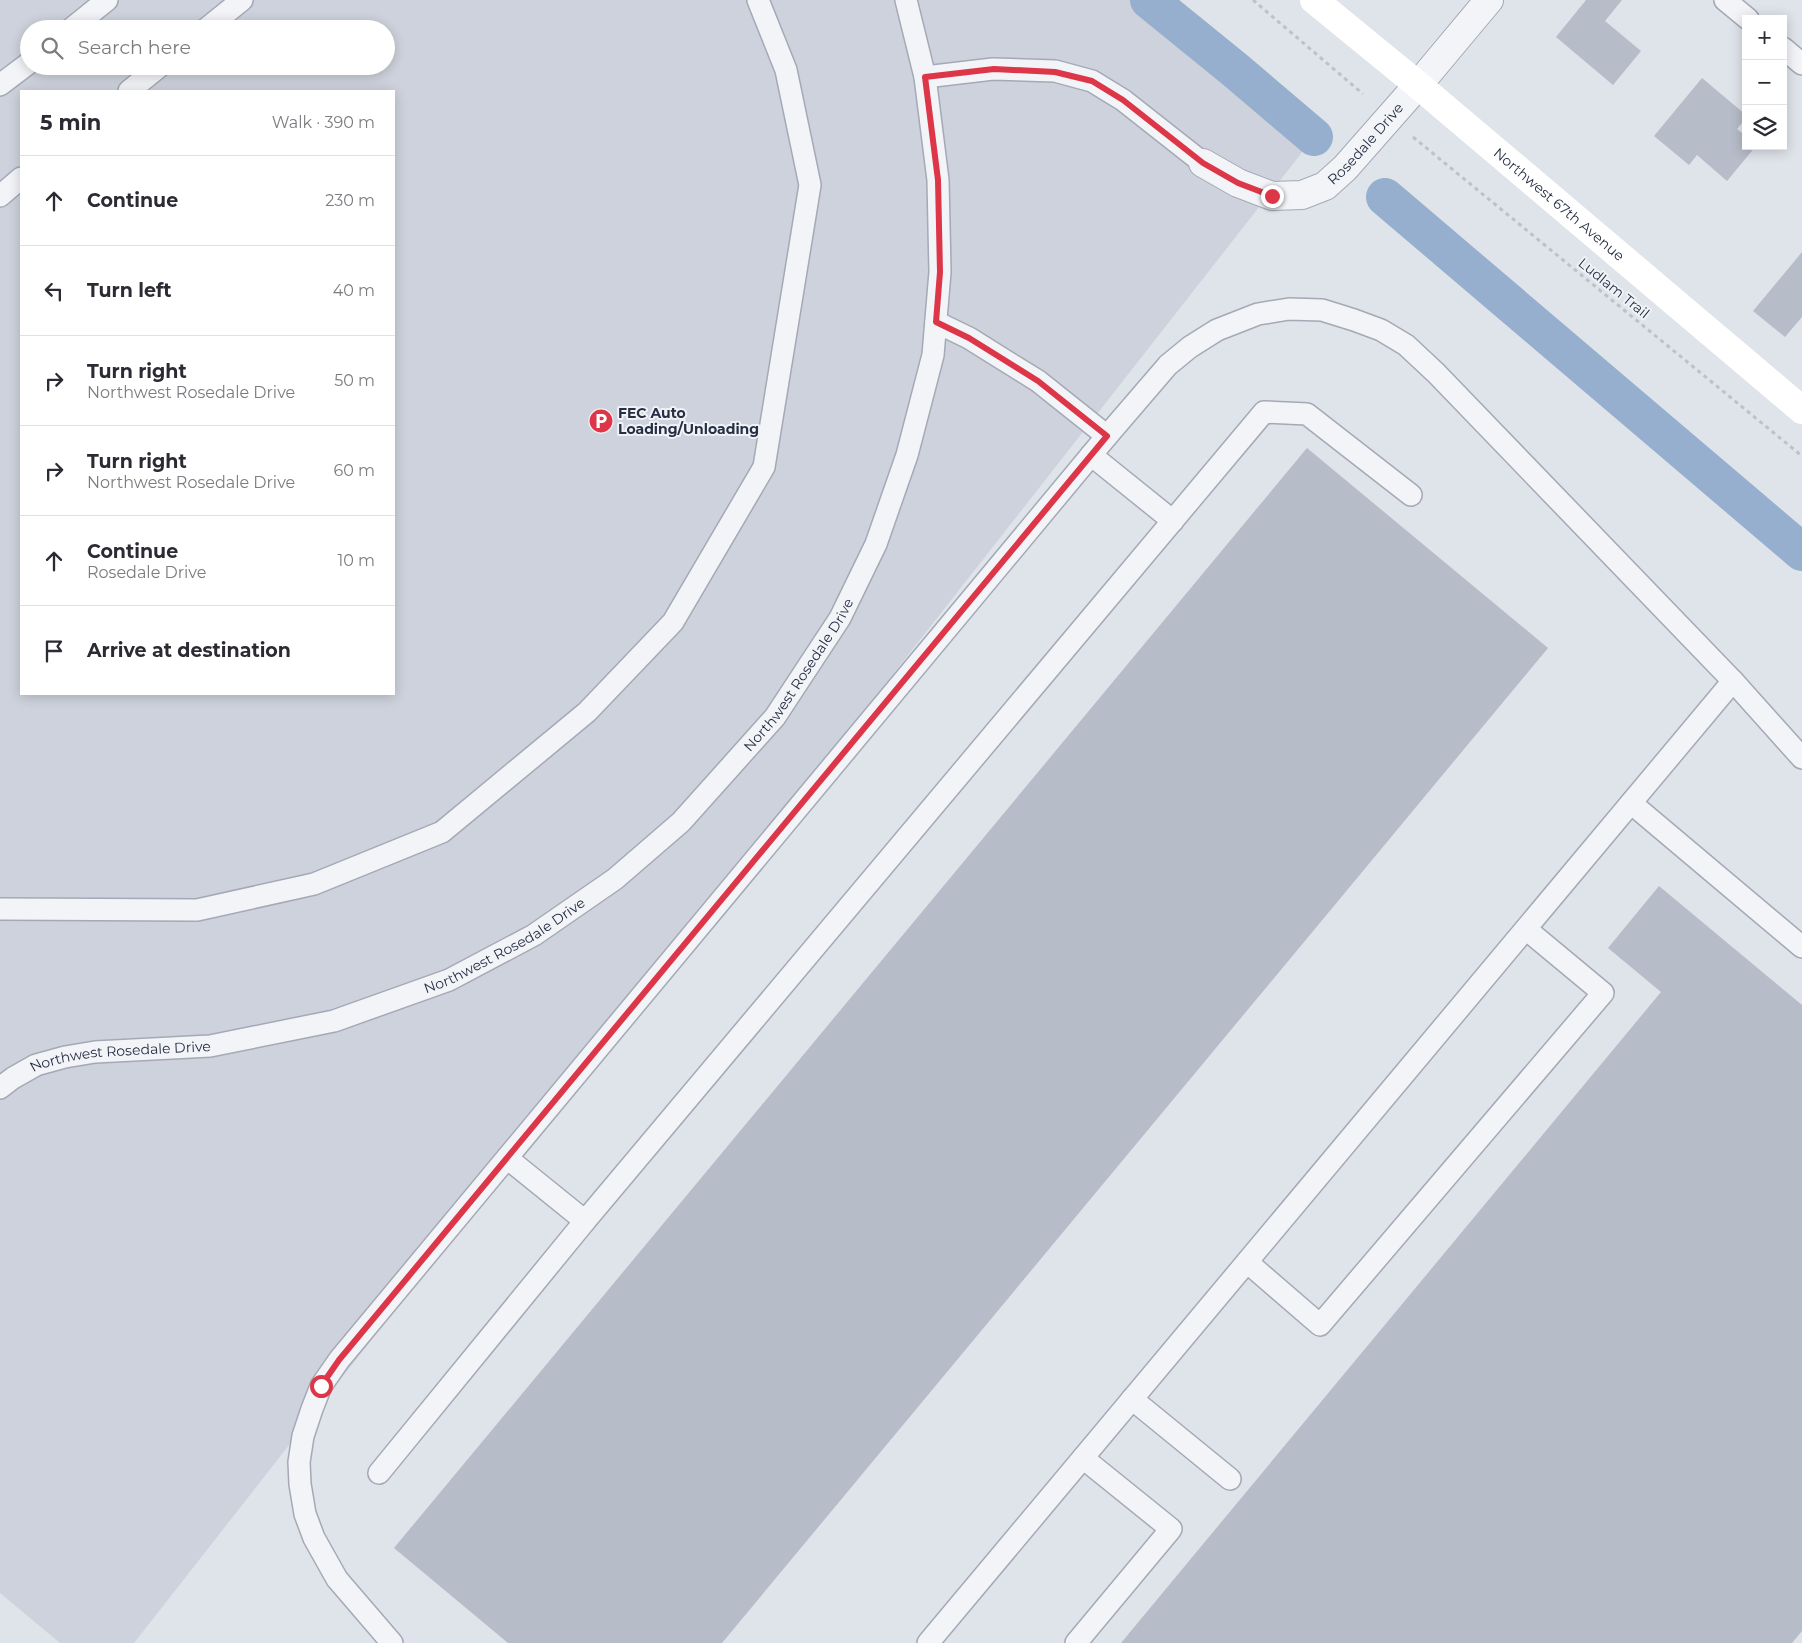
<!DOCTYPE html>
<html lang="en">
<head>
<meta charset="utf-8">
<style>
  :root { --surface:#fff; --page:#f7f7f7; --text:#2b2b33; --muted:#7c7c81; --line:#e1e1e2 }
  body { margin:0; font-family:Montserrat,sans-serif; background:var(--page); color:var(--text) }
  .controls { position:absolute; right:15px; top:15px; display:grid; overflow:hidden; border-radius:0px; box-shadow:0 2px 12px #0003 }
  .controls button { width:45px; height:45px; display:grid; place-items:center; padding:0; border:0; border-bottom:1px solid var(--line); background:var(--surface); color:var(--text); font:25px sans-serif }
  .stop { position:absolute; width:15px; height:15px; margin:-11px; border:4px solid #dd3648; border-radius:50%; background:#fff }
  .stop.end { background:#dd3648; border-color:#fff; box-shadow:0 1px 5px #0008 }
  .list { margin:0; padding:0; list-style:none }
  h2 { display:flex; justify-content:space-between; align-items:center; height:65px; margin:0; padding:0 20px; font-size:21px }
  h2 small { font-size:16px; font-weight:400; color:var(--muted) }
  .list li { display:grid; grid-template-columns:32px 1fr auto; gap:15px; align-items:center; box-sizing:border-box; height:90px; padding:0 20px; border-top:1px solid var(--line) }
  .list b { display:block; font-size:19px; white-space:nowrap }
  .list p { margin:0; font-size:16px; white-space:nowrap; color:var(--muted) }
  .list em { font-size:16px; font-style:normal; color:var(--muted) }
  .icon { flex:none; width:28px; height:28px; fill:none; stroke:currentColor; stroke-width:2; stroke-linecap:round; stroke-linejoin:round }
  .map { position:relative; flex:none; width:1802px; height:1643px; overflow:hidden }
  .search { position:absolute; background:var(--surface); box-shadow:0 2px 12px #0003; left:20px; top:20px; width:375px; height:55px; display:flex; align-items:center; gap:12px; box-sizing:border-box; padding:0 18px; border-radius:28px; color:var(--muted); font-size:19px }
  .panel { position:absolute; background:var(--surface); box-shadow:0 2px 12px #0003; left:20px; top:90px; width:375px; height:605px; border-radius:0px }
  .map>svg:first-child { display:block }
  .built { fill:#cdd2dc; fill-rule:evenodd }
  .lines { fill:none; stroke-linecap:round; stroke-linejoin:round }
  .canal { stroke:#96afce; stroke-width:38 }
  .building { fill:#b6bcc8 }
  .lane-casing { stroke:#a4a9b5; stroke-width:24 }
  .street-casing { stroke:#a4a9b5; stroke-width:30 }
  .path { stroke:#bdc1c9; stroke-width:3; stroke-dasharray:4 4; stroke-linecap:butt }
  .lane { stroke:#f2f4f8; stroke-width:21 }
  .street { stroke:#f2f4f8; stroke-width:28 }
  .secondary { stroke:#fff; stroke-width:28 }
  .route { stroke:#dd3648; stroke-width:6 }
  .labels { text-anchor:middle; stroke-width:4; stroke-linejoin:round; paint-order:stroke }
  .street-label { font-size:14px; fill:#262f43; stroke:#eff2f7 }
  .poi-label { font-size:14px; font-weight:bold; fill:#262f43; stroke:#eff2f7; text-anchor:start }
</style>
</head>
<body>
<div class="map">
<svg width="1802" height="1643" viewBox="0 0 1802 1643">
  <rect width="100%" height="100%" fill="#dfe3ea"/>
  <path class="built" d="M0 0H1143L1314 137 134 1643H60L0 1593ZM29 29H386V66H29ZM21 91H394V694H21Z"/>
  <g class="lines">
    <path class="canal" d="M1149 0 1234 69 1314 137
      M1385 197 1802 552"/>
  </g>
  <path class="building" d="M1586 0H1622L1605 21 1641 51 1613 85 1556 37Z
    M1702 78 1746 115V118L1737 129 1746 136V146H1756L1727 181 1697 155 1689 165 1654 136Z
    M1802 252V317L1785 337 1753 311Z
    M1307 448 1548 648 722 1643H508L394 1548Z
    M1659 886 1802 1005V1631L1792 1643H1121L1661 992 1608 948Z"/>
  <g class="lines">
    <defs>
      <g id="lane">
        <path d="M1725 0 1748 19"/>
        <path d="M71 29 107 0"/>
        <path d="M206 29 242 0"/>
        <path d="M1783 48 1802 64"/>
        <path d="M925 77 993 69 1055 71 1092 81 1123 100 1203 163"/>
        <path d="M0 85 29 63"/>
        <path d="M129 91 160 66"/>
        <path d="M0 196 21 178"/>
        <path d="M936 322 969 338 1038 381 1107 436"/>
        <path d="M1091 455 1173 521"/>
        <path d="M1631 803 1802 947"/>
        <path d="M0 909 197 910 314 884 442 832 587 712 673 622 764 467 810 185 786 70 758 0"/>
        <path id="s1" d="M0 1088 13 1078 36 1065 65 1057 95 1052 210 1046 334 1021 449 980 534 935 615 879 681 822 775 717 840 618 876 544 907 455 933 355 940 272 938 180 925 77 906 0"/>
        <path d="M507 1158 585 1221 1264 412 1307 414 1411 495"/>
        <path d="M1247 1262 1320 1325 1603 993 1526 929"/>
        <path d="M1132 1399 1230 1479"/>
        <path d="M379 1473 585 1221"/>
        <path d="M392 1643 337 1579 314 1538 305 1514 300 1484 299 1462 303 1436 312 1409 321 1386 339 1360 1107 436 1168 365 1190 347 1217 330 1258 314 1289 309 1322 310 1354 320 1381 330 1406 345 1436 373 1733 681 1802 758"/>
        <path d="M928 1643 1733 681"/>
        <path d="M1076 1643 1171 1529 1083 1458"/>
      </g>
      <g id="street">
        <path id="s2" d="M1203 163 1238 183 1272 196 1302 195 1325 186 1345 168 1418 85 1489 0"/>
      </g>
    </defs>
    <use href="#lane" class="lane-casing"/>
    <use href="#street" class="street-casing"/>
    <path class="path" d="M1253 0 1363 94
      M1413 137 1802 456"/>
    <use href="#lane" class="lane"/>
    <use href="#street" class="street"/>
    <path class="secondary" id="s3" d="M1314 0 1418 85 1802 410"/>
  </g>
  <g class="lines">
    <path class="route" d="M321 1386 339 1360 1107 436 1038 381 969 338 936 322 940 272 938 180 925 77 994 69 1055 72 1092 81 1123 100 1203 163 1238 183 1272 196"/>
  </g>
  <defs>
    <symbol id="parking-disc" viewBox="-11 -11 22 22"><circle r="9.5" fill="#dd3648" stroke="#eff2f7"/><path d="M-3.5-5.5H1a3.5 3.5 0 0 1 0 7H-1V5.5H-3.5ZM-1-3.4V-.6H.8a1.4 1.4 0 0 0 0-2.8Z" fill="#fff"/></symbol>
  </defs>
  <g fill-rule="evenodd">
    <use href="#parking-disc" x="587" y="407" width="28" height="28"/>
  </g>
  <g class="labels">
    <g class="street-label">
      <text dy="5" stroke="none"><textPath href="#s2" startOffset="190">Rosedale Drive</textPath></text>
      <text dy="5" stroke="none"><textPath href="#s3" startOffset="319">Northwest 67th Avenue</textPath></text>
      <text transform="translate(1614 288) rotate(39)" y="5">Ludlam Trail</text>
      <text dy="5" stroke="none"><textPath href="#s1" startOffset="938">Northwest Rosedale Drive</textPath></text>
      <text dy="5" stroke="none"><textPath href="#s1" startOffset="532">Northwest Rosedale Drive</textPath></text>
      <text dy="5" stroke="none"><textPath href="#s1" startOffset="128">Northwest Rosedale Drive</textPath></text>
    </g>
    <g class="poi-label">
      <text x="618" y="418">FEC Auto<tspan x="618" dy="16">Loading/Unloading</tspan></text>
    </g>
  </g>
</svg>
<div class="controls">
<button>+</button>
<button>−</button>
<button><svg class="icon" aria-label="layers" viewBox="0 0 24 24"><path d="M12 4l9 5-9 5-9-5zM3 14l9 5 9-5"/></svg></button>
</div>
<div class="stop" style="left:321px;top:1386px"></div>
<div class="stop end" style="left:1272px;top:196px"></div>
<div class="search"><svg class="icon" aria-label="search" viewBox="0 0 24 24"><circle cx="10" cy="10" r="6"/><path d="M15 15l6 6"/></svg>Search here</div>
<section class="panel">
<h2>5 min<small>Walk · 390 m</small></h2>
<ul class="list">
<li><svg class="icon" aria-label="ahead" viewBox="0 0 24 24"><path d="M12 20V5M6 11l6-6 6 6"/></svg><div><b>Continue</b></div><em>230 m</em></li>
<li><svg class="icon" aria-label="left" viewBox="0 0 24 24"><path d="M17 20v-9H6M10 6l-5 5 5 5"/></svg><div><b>Turn left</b></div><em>40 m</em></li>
<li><svg class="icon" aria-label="right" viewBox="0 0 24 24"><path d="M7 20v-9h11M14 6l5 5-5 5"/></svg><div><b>Turn right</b><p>Northwest Rosedale Drive</p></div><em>50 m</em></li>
<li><svg class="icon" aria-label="right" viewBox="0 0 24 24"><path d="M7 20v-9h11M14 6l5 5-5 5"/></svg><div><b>Turn right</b><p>Northwest Rosedale Drive</p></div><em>60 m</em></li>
<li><svg class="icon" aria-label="ahead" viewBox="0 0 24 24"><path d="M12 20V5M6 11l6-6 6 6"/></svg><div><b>Continue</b><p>Rosedale Drive</p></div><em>10 m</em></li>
<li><svg class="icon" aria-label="arrive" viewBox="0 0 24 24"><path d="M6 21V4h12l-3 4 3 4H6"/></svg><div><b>Arrive at destination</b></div></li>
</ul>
</section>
</div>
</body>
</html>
